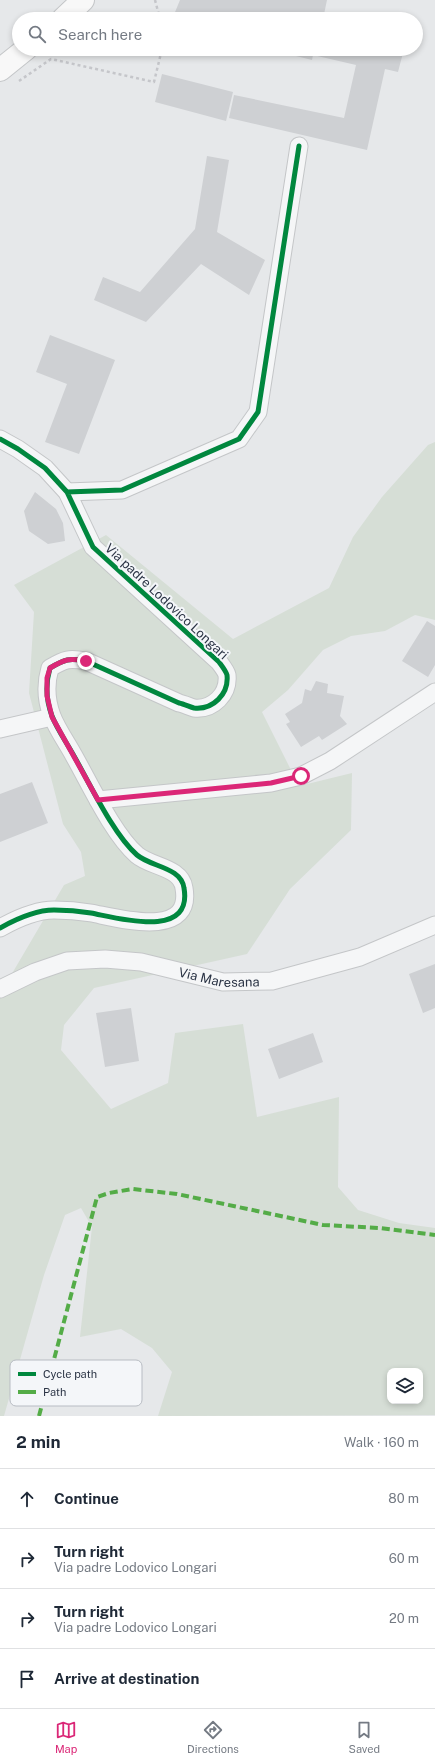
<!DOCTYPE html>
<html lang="en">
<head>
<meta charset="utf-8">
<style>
  :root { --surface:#fff; --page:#f6f6f7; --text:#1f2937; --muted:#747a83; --line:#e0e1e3; --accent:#db2777 }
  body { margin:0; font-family:"Public Sans",sans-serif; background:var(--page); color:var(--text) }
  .controls { position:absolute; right:12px; bottom:12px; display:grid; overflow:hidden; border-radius:8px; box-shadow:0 2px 6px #0003 }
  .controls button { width:36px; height:36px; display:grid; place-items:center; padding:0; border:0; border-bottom:1px solid var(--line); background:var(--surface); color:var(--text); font:20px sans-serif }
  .stop { position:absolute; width:12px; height:12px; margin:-9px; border:3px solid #db2777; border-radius:50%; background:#fff }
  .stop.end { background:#db2777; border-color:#fff; box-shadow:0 1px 4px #0008 }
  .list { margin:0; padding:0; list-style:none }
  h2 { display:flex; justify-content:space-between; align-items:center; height:52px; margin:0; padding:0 16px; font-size:17px }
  h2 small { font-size:13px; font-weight:400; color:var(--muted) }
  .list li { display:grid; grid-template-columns:26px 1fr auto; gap:12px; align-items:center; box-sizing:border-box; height:60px; padding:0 16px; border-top:1px solid var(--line) }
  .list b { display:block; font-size:15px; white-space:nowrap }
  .list p { margin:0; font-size:13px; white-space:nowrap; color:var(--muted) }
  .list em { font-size:13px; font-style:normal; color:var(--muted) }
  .icon { flex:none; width:22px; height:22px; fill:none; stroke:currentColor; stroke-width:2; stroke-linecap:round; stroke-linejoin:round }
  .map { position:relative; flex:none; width:435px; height:1416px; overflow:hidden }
  .search { position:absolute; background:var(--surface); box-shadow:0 2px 6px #0003; left:12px; right:12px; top:12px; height:44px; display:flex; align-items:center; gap:10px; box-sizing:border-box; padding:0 14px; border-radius:22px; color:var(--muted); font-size:15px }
  .sheet { height:292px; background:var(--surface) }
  nav { display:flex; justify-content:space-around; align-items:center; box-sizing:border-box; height:56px; border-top:1px solid var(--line); background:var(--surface); font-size:11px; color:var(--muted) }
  nav a { display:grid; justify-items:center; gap:2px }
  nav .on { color:var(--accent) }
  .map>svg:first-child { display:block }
  .green { fill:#d6ded6; fill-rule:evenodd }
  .building { fill:#ced0d3 }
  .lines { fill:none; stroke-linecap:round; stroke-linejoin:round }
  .street-casing { stroke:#c4c6c8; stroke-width:19 }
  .secondary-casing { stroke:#c4c6c8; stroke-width:24 }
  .path { stroke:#c5c6ca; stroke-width:2.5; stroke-dasharray:3 3; stroke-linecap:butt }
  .street { stroke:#f5f6f7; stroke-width:17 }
  .secondary { stroke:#f8f8f8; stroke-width:22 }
  .quiet { stroke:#54ac47; stroke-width:4; stroke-dasharray:8 4; stroke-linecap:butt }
  .cycleway-casing { stroke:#f4f6f9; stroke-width:8 }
  .cycleway { stroke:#00873e; stroke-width:5 }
  .route { stroke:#db2777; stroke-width:5 }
  .labels { text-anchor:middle; stroke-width:4; stroke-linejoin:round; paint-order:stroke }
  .street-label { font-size:13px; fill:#2b3445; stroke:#f4f6f9 }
  .key { fill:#f4f6f9; stroke:#b8bcc3; stroke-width:1 }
  .key-label { font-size:11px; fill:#2b3445 }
</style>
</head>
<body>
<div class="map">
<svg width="435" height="1416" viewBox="0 0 435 1416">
  <rect width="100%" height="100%" fill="#e6e8ea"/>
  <path class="green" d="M435 442V620L415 615 385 631 351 636 323 650 288 690 262 712 299 786 352 773 351 830 290 889 247 954 94 988 64 1025 61 1050 111 1109 168 1083 175 1033 243 1024 257 1117 339 1097 338 1187 358 1210 399 1223 435 1228V1415L158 1416 172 1372 152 1348 121 1329 80 1337 92 1227 81 1208 65 1215 44 1275 4 1416H0V994L64 885 85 876 81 852 63 824 29 693 34 612 14 585 106 535 233 639 329 588 353 537 382 497 428 445ZM390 1371H420V1401H390Z"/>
  <path class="building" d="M180 0H327L323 19H180L173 17Z
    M268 49H404L398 72 385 69 367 150 229 118 234 95 344 118 356 65 313 55 312 60Z
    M162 74 233 92 226 121 155 102Z
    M207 156 229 160 217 232 265 260 249 295 201 264 146 322 94 300 103 277 140 292 195 229Z
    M50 335 115 360 79 454 45 442 67 384 36 372Z
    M35 492 56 509 63 523 65 541 48 544 29 531 24 511Z
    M427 621 435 626V665L428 677 402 661Z
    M316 681 328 684 327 693 344 696 340 716 347 724 322 740 319 736 301 747 286 724 290 722 285 714 302 703 305 689 311 691Z
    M32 782 48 823 0 842V794Z
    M435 964V1008L423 1013 409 974Z
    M131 1008 139 1061 105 1067 96 1013Z
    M313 1033 323 1062 279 1079 268 1049Z"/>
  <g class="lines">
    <defs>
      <g id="street">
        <path d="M0 439 18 449 45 468 67 492 93 547 219 662C222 666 226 671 227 675 229 694 213 710 194 708 190 707 184 704 179 703L86 661C69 658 65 659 50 668 45 685 46 700 52 716 57 729 67 743 74 756 90 784 113 834 137 855 151 867 181 867 184 888 193 940 118 918 91 913 79 911 66 910 54 910 35 910 16 919 0 928"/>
        <path d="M67 492 122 490 239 439 258 412 299 146"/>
        <path d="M0 729 52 717"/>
        <path d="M98 800 271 783 301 776 330 761 435 692"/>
        <path id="s1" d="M0 989 35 972 67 961 105 959 141 962 223 982 272 981 360 957 435 925"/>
      </g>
      <path id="secondary" d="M63 19 83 0
        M0 70 26 49"/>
    </defs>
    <use href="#street" class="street-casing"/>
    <use href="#secondary" class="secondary-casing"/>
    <path class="path" d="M155 0 160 19
      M19 81 51 59 154 82 162 49"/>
    <use href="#street" class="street"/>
    <use href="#secondary" class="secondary"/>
    <path class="quiet" d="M39 1416 97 1197 109 1193 133 1189 177 1194 323 1225 379 1228 435 1235"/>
    <defs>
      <path id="cycleway" d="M0 439 18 449 45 468 67 492 93 547 219 662C222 666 226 671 227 675 229 694 213 710 194 708 190 707 184 704 179 703L86 661C69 658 65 659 50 668 45 685 46 700 52 716 57 729 67 743 74 756 90 784 113 834 137 855 151 867 181 867 184 888 193 940 118 918 91 913 79 911 66 910 54 910 35 910 16 919 0 928
        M67 492 122 490 239 439 258 412 299 146"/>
    </defs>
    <use href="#cycleway" class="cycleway-casing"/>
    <use href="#cycleway" class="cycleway"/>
  </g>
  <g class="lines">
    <path class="route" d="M86 661C69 658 65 659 50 668L47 678V696L52 717 98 800 271 783 301 776"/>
  </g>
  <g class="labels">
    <g class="street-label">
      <text transform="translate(167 601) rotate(43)" y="5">Via padre Lodovico Longari</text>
      <text dy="5" stroke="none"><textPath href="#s1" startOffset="227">Via Maresana</textPath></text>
    </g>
  </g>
  <rect x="10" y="1360" width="132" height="46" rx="6" class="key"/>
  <rect x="18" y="1372" width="18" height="4" fill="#00873e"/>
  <rect x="18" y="1390" width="18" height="4" fill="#54ac47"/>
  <g class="key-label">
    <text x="43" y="1378">Cycle path</text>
    <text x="43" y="1396">Path</text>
  </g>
</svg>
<div class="controls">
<button><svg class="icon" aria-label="layers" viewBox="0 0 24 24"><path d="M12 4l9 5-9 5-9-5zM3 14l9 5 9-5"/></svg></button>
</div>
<div class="stop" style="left:301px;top:776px"></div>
<div class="stop end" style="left:86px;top:661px"></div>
<div class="search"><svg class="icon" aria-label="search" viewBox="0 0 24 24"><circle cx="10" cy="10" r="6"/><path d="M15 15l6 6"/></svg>Search here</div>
</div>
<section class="sheet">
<h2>2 min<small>Walk · 160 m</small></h2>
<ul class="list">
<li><svg class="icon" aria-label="ahead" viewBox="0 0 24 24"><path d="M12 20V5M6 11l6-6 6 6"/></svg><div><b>Continue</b></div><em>80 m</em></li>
<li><svg class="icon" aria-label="right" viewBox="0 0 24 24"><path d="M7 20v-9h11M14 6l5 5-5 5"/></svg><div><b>Turn right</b><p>Via padre Lodovico Longari</p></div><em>60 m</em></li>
<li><svg class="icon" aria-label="right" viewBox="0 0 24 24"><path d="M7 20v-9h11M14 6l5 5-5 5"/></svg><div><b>Turn right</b><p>Via padre Lodovico Longari</p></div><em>20 m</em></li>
<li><svg class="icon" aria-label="arrive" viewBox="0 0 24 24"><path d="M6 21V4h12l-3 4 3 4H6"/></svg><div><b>Arrive at destination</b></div></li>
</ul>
</section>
<nav>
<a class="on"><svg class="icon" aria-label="map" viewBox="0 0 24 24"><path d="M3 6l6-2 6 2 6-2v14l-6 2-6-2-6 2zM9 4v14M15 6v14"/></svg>Map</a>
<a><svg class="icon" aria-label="directions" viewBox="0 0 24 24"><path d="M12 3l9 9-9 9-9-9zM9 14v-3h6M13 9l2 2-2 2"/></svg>Directions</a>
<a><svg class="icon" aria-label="saved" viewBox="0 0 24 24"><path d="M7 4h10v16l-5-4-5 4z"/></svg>Saved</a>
</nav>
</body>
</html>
